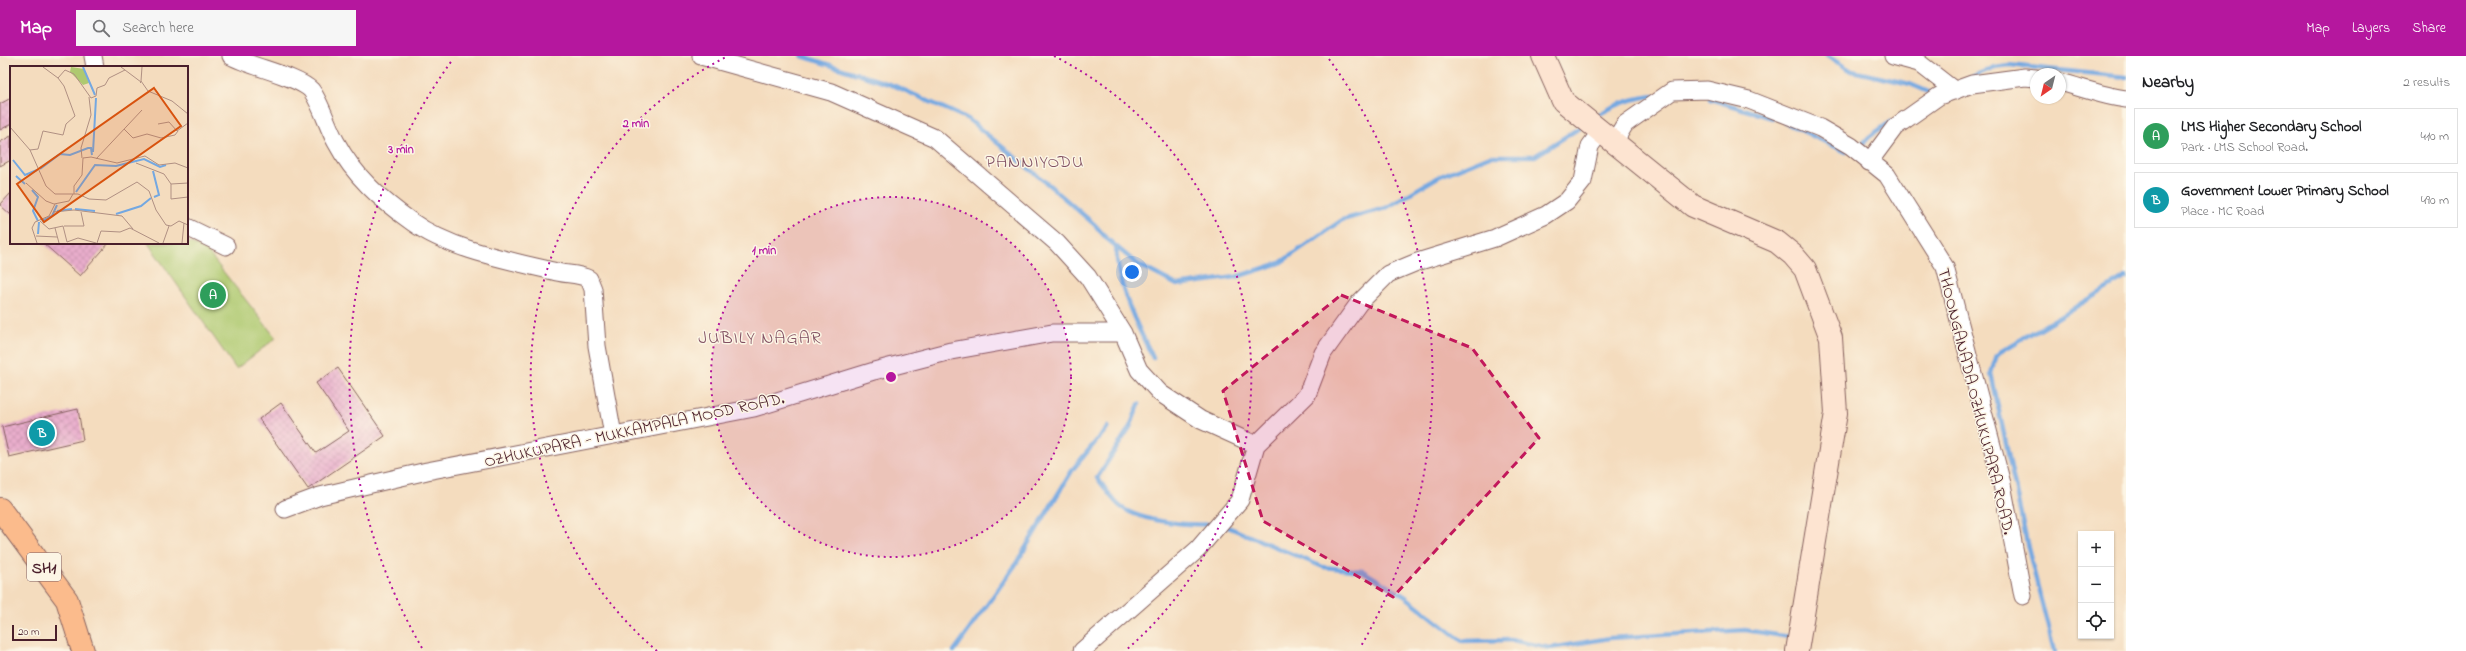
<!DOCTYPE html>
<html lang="en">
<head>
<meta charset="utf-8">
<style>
  :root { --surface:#fff; --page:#f6f6f6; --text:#202124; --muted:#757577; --line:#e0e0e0; --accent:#b5179e }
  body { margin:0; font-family:"Indie Flower",sans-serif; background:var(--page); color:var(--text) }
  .controls { position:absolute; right:12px; bottom:12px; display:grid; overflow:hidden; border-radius:0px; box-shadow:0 1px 3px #0004 }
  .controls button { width:36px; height:36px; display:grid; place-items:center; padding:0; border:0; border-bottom:1px solid var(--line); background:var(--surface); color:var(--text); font:20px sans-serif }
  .compass { position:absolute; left:2030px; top:12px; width:36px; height:36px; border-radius:50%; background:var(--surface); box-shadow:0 1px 3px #0004; rotate:215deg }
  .scale { position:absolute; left:12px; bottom:10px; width:45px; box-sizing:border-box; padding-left:4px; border:2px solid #4a1f2b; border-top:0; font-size:11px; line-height:14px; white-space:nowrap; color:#4a1f2b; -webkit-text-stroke:3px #fcf5e5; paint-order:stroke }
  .you { position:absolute; left:1132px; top:216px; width:14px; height:14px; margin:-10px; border:3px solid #fff; border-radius:50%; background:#1a73e8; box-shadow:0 0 0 6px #1a73e833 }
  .badge { display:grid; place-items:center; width:26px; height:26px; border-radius:50%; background:var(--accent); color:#fff; font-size:13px; font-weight:700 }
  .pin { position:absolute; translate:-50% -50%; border:2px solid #fff; box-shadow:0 1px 4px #0006 }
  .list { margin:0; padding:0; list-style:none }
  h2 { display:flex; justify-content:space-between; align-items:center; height:52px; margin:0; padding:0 16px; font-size:17px }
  h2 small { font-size:13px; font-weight:400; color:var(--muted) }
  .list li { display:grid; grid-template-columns:26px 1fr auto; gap:12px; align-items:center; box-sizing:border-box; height:56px; margin:0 8px 8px; padding:0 8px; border:1px solid var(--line); border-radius:0px }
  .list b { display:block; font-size:15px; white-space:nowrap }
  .list p { margin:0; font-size:13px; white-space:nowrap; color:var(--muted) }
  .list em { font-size:13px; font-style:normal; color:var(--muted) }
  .icon { flex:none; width:22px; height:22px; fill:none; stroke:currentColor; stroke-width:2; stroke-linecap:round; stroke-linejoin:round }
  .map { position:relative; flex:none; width:2126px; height:595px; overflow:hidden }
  header { display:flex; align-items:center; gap:24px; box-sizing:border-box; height:56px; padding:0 20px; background:var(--accent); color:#fff }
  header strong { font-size:19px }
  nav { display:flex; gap:22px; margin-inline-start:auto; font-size:14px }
  .search { width:280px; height:36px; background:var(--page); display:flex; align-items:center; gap:10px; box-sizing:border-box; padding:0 14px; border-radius:0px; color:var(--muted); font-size:15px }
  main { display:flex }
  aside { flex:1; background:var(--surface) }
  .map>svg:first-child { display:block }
  .green { fill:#aec970; stroke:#7c744e }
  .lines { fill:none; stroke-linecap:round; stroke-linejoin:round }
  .stream { stroke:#74a8e1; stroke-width:4.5 }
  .building { fill:url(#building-cross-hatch) }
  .street-casing { stroke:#86615e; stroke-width:19 }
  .secondary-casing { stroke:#86615e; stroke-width:24 }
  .primary-casing { stroke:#86615e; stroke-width:24 }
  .street { stroke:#fff; stroke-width:17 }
  .secondary { stroke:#fde4d1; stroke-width:22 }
  .primary { stroke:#fbbb8c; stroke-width:22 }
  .marked { fill:#c2185b; fill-opacity:0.2; stroke:#c2185b; stroke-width:3; stroke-dasharray:8 5; stroke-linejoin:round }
  .ring { fill:none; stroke:#b5179e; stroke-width:2; stroke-dasharray:2 4 }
  .labels { text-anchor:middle; stroke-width:3; stroke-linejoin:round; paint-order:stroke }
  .shield { fill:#fcf5e5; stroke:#7f5f63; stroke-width:1 }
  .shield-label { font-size:16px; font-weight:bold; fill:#4a1f2b }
  .street-label { font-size:17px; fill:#4a1f2b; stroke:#fcf5e5 }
  .neighbourhood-label { font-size:18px; letter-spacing:1px; fill:#825163; stroke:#fcf5e5 }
  .inset-river { fill:none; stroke:#74a8e1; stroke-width:2 }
  .inset-road { fill:none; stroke:#b09083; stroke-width:1 }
  .view { fill:#d8530f; fill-opacity:0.15; stroke:#d8530f; stroke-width:2 }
  .inset-edge { fill:none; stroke:#4a1f2b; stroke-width:2 }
  .centre { fill:#b5179e; stroke:#fcf5e5; stroke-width:2 }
  .ring-label { font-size:12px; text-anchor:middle; font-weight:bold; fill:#b5179e; stroke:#fcf5e5; stroke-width:3; stroke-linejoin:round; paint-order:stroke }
</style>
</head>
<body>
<header>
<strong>Map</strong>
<div class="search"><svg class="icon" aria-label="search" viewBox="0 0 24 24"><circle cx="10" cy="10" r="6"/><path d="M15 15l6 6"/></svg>Search here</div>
<nav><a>Map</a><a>Layers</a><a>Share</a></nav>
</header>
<main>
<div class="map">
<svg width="2126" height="595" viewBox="0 0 2126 595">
  <defs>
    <pattern id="building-cross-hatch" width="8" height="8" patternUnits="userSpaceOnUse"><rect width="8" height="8" fill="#e9adcc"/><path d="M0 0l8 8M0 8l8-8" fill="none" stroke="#c994af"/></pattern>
  </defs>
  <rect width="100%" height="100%" fill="#fcf5e5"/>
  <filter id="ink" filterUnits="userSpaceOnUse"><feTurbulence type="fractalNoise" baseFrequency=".025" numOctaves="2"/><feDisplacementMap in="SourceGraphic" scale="8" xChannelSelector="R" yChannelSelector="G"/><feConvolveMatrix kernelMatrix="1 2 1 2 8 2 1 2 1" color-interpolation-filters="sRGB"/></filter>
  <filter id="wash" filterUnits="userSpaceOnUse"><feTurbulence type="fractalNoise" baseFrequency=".012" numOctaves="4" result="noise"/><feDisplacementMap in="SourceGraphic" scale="16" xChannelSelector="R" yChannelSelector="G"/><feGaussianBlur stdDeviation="0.9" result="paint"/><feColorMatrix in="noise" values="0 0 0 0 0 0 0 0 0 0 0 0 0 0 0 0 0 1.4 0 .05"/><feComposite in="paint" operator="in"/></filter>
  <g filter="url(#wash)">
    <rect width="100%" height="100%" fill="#f4dcbe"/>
    <path class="green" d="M187 185 207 195 276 282 236 313 148 187H187Z"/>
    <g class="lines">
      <path class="stream" d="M802 0 895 30 968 63 1049 129 1095 169 1106 182 1137 208 1177 229 1236 221 1280 207 1342 164 1386 152 1438 121 1490 100H1535L1584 69
        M1827 0 1852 15 1910 28 1931 37
        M1971 21 1995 11 2009 9 2126 21
        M1710 43 1772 62
        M1593 62C1612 50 1632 41 1655 40
        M1786 67 1846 96
        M1859 92 1869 81 1890 66
        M1116 190C1117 231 1135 265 1153 302
        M1139 348 1130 371 1097 422C1105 431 1112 444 1121 451 1142 466 1189 470 1214 468
        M1223 469 1323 511 1363 515 1406 541 1462 585 1511 584 1550 592 1610 582 1745 574 1790 581
        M954 595 1014 511 1073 413 1108 371
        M2054 595 2028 492 1991 317 1997 299 2000 296 2126 221"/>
    </g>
    <g id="blocks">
      <path class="building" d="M11 42V68L0 74V48Z
        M11 80V104L0 110V86Z
        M11 137V159L0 149Z
        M43 187H109L80 220Z
        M338 312 385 380 308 433 259 363 281 347 316 397 349 375 316 327Z
        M78 353 83 384 9 401 2 371Z"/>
    </g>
  </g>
  <g filter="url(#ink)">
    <use href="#blocks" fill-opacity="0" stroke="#86615e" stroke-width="1"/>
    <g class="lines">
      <defs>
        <path id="street" d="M93 0 95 11
          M231 0C251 11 297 20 311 34 320 45 328 72 336 86 354 120 381 144 412 166 451 194 508 204 553 215 565 219 578 217 589 223L593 233 597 290 613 379
          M701 0 831 36 935 82 1057 187 1088 221 1123 277 1139 314 1160 337 1201 364 1256 389 1307 339 1323 297 1359 247 1388 218 1417 206 1495 182 1546 159 1567 145 1583 125 1590 90 1601 75
          M1893 0 1919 7 1955 35
          M2060 26C2083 32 2103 40 2126 43
          M1614 86 1625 68 1672 35 1707 34 1749 44 1820 72 1851 90 1887 119 1945 211 2002 428 2023 540
          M1869 106 1895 71 1939 40 1972 28 2025 21 2036 22
          M187 171 226 190
          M285 453 320 440 427 415 754 352 874 315 951 295 1052 277H1123
          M1082 595 1198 493 1240 444 1256 389"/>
        <path id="secondary" d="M1543 0 1563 45 1693 150 1777 186 1793 199 1805 213 1831 282 1836 357 1797 595"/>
        <path id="primary" d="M0 453 67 544 83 595"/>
      </defs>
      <use href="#street" class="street-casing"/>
      <use href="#secondary" class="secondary-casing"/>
      <use href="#primary" class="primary-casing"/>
      <use href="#street" class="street"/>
      <use href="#secondary" class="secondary"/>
      <use href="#primary" class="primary"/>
    </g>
  </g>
  <path class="marked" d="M1341 239 1472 292 1539 382 1393 541 1263 465 1223 335Z"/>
  <circle cx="891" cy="321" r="180" fill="#b5179e" fill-opacity=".12"/>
  <g class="ring">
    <circle cx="891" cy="321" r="180"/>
    <path d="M657 595A360 360 0 0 1 728 0M1054 0A360 360 0 0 1 1125 595"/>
    <path d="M422 592A541 541 0 0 1 453 3M1329 3A541 541 0 0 1 1360 592"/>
  </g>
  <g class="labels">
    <rect class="shield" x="27" y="497" width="34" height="28" rx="3"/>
    <g class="shield-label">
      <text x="44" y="517">SH1</text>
    </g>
    <g class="street-label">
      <text transform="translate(1977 345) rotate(76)" y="6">THOONGANADA OZHUKUPARA ROAD.</text>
      <text transform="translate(634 373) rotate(-12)" y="6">OZHUKUPARA - MUKKAMPALA MOOD ROAD.</text>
    </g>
    <g class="neighbourhood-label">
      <text x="1035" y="111">PANNIYODU</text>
      <text x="760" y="287">JUBILY NAGAR</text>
    </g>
  </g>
  <g transform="translate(10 10)">
    <rect width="178" height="178" fill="#f4dcbe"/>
    <path d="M61 1 74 3 79 17 73 19 60 6Z" fill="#aec970"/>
    <path class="inset-river" d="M73 1 85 29M83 86 86 32M3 94 15 109 27 104M30 103 50 88 60 89 78 82H81L82 89M143 105 149 129 144 131M6 110 15 118M22 124 28 131 23 145 28 155M66 126 85 99 106 100 134 93 150 101 156 99M65 143 85 145M47 145 62 143M106 148 131 140 141 132M32 155 42 150 47 139M28 168 29 156"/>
    <path class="inset-road" d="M33 1 48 12 55 4 64 8 81 32 86 30 87 22 95 19 99 12 115 4M111 1 131 16 130 17M132 1 131 15 138 25 162 35 178 48M148 58 159 56 167 65 178 57M0 61 20 84 36 120 45 128H68L79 133 96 134 127 116 139 125 146 144 156 159 161 160 169 155 178 159M114 63 123 72 137 68 151 72 165 69 168 65M20 84 28 83 33 65 53 69 56 58 65 50 54 20 48 12M72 92 71 82 81 49 79 31M86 93 132 44M126 97 154 108 161 118 178 117M16 117 36 135 44 138 59 135 63 128M161 118V133L178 131M64 128V120L72 109 73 92 81 91 107 97 135 90 149 99 165 97 178 102M43 146 64 144 112 150 123 163M30 155 39 163 53 160 57 176 68 172 86 177M54 160H74L71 146M45 162 49 177M26 170 47 171M27 177 22 162 25 156 39 150 45 138M87 177 91 165 110 166 120 162 149 177M153 177 159 160M172 177 174 157"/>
    <path class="view" d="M144 22 171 60 34 156 7 118Z"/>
    <rect width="178" height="178" class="inset-edge"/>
  </g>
  <circle cx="891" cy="321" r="6" class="centre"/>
  <g class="ring-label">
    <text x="636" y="71">2 min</text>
    <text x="401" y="97">3 min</text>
    <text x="764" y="198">1 min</text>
  </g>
</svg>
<div class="controls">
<button>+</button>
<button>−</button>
<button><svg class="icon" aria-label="locate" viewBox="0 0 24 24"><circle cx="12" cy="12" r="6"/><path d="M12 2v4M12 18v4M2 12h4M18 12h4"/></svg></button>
</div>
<svg class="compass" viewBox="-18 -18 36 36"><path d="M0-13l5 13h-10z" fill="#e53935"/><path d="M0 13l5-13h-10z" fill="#757577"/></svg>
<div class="scale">20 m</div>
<div class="you"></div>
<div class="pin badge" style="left:213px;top:239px;background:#2e9e5b">A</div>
<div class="pin badge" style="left:42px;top:377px;background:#0f9aa8">B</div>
</div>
<aside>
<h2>Nearby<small>2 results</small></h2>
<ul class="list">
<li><span class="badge" style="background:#2e9e5b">A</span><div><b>LMS Higher Secondary School</b><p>Park · LMS School Road.</p></div><em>410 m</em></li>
<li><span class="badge" style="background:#0f9aa8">B</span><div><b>Government Lower Primary School</b><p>Place · MC Road</p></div><em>490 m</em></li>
</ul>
</aside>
</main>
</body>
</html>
